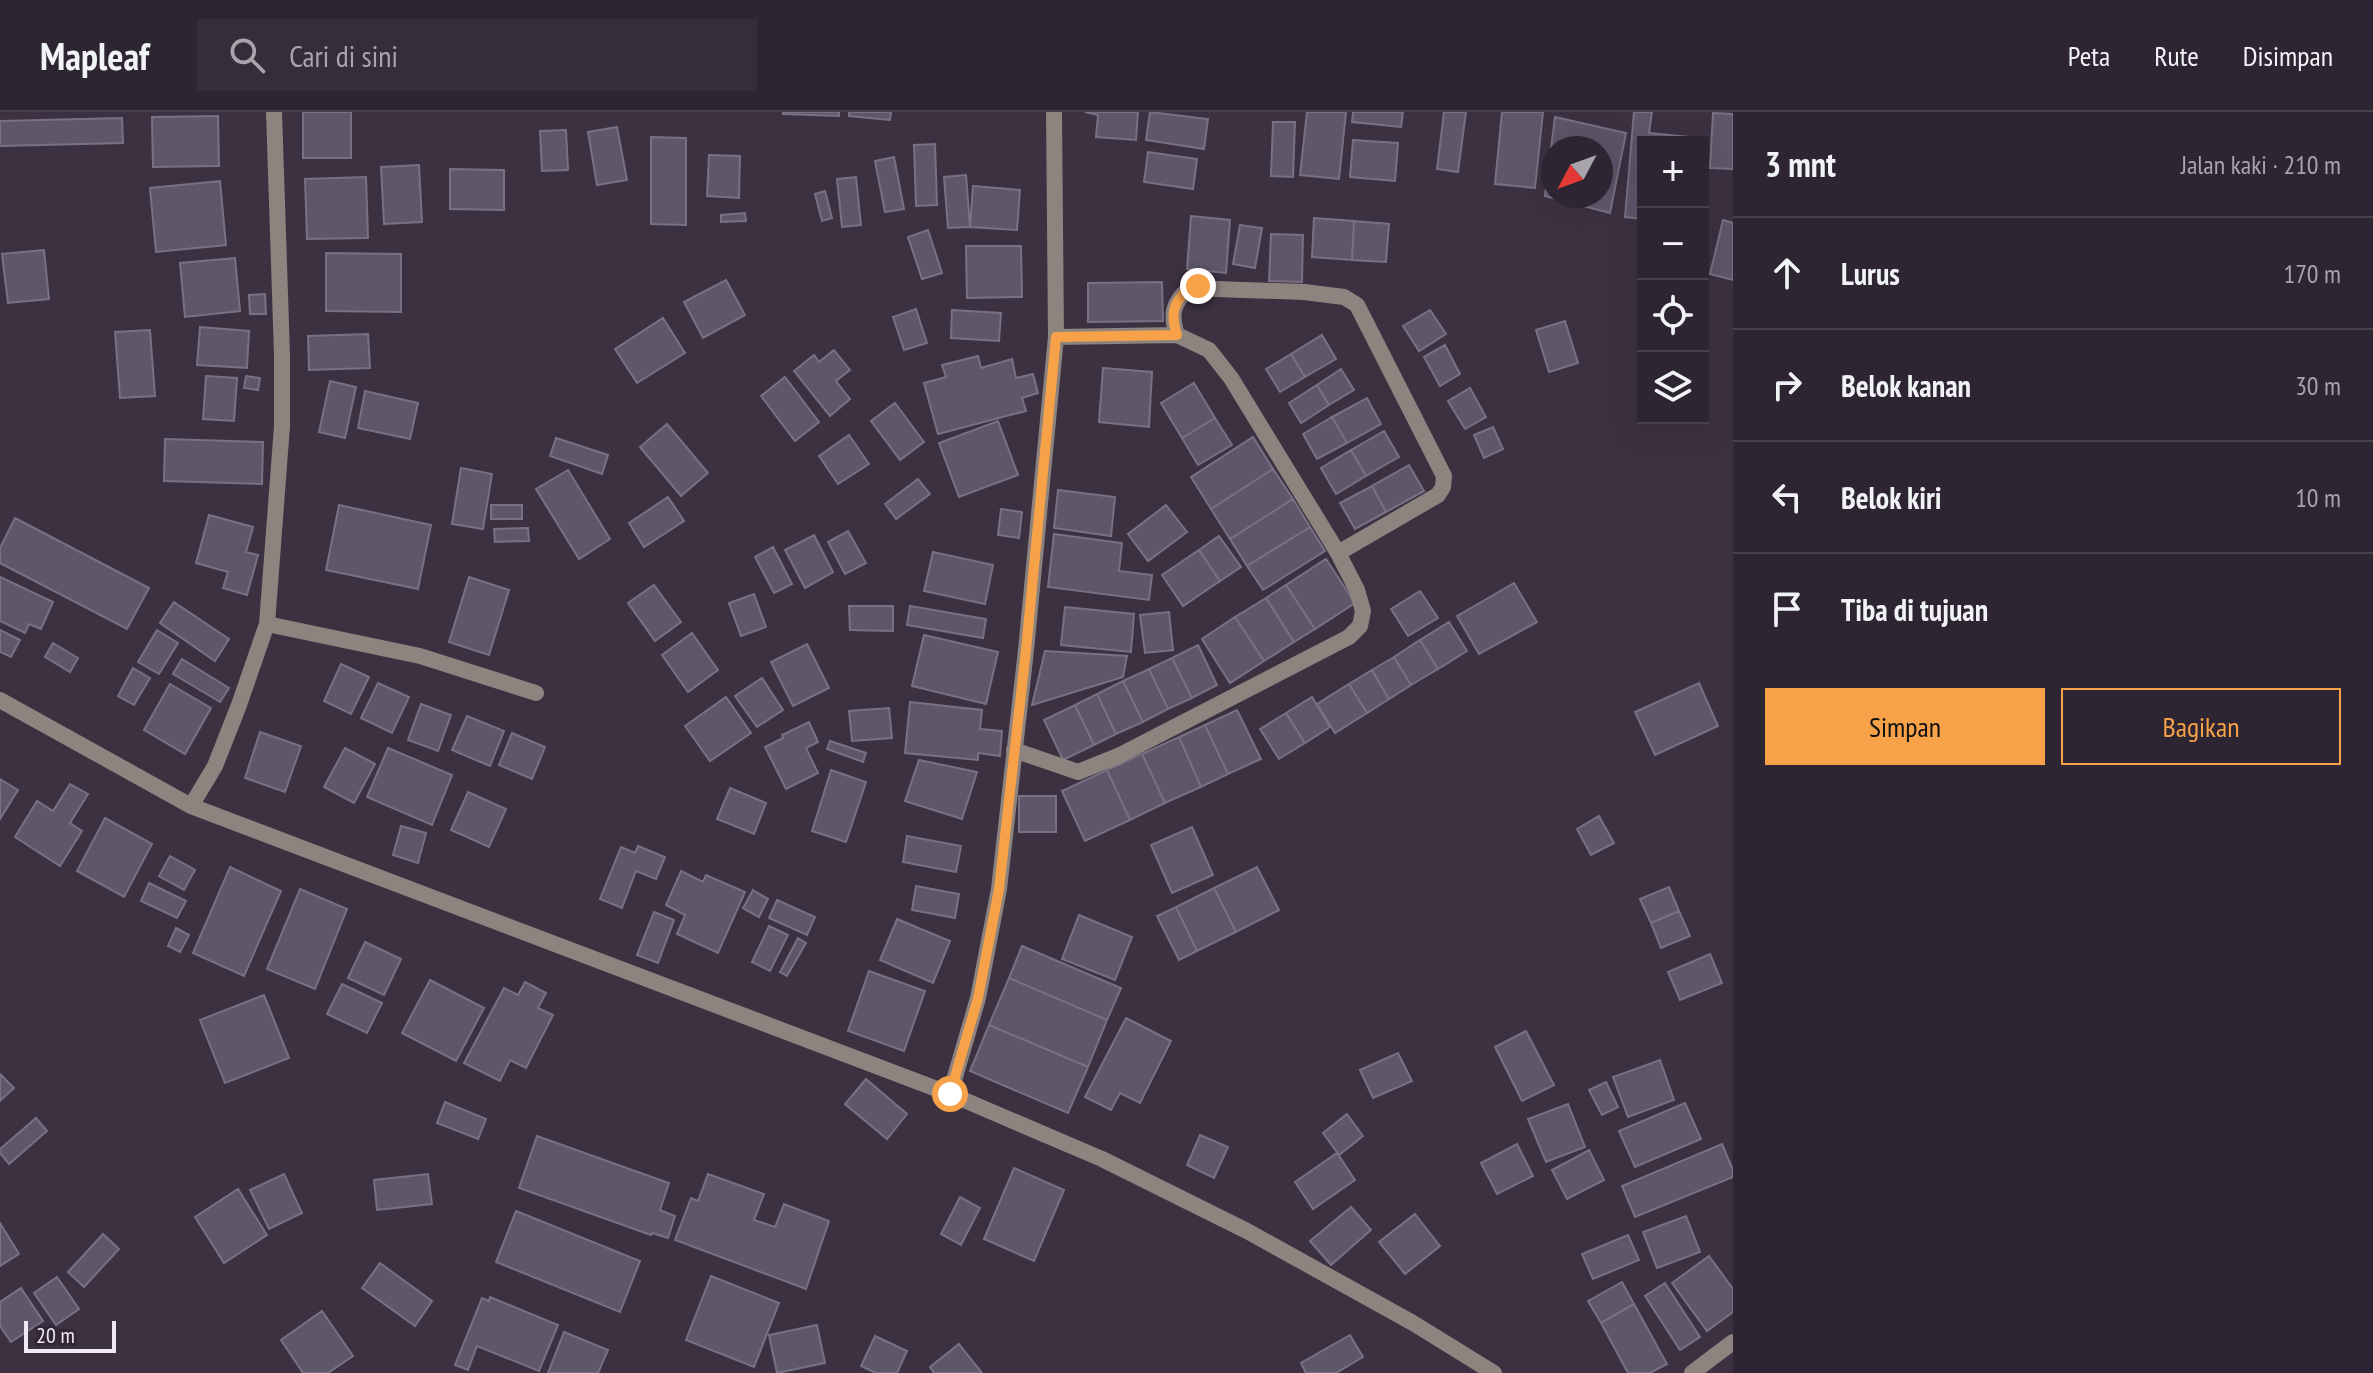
<!DOCTYPE html>
<html lang="id">
<head>
<meta charset="utf-8">
<style>
  :root { --surface:#2d2531; --page:#352d39; --text:#f1f3f6; --muted:#a7a5ab; --line:#48424d; --accent:#f7a148 }
  body { margin:0; font-family:"PT Sans Narrow",sans-serif; background:var(--page); color:var(--text) }
  .controls { position:absolute; right:24px; top:24px; display:grid; overflow:hidden; border-radius:0px; box-shadow:0 8px 32px #0002 }
  .controls button { width:72px; height:72px; display:grid; place-items:center; padding:0; border:0; border-bottom:2px solid var(--line); background:var(--surface); color:var(--text); font:40px sans-serif }
  .compass { position:absolute; left:1541px; top:24px; width:72px; height:72px; border-radius:50%; background:var(--surface); box-shadow:0 8px 32px #0002; rotate:229deg }
  .scale { position:absolute; left:24px; bottom:20px; width:92px; box-sizing:border-box; padding-left:8px; border:4px solid #f0e9f3; border-top:0; font-size:22px; line-height:28px; white-space:nowrap; color:#f0e9f3; -webkit-text-stroke:6px #322736; paint-order:stroke }
  .stop { position:absolute; width:24px; height:24px; margin:-18px; border:6px solid #f7a148; border-radius:50%; background:#fff }
  .stop.end { background:#f7a148; border-color:#fff; box-shadow:0 2px 8px #0008 }
  .list { margin:0; padding:0; list-style:none }
  h2 { display:flex; justify-content:space-between; align-items:center; height:104px; margin:0; padding:0 32px; font-size:34px }
  h2 small { font-size:26px; font-weight:400; color:var(--muted) }
  .list li { display:grid; grid-template-columns:52px 1fr auto; gap:24px; align-items:center; box-sizing:border-box; height:112px; padding:0 32px; border-top:2px solid var(--line) }
  .list b { display:block; font-size:30px; white-space:nowrap }
  .list em { font-size:26px; font-style:normal; color:var(--muted) }
  .actions { display:flex; gap:16px; padding:24px 32px }
  .actions a { flex:1; padding:18px 0; border:2px solid var(--accent); border-radius:0px; text-align:center; font-size:28px; color:var(--accent) }
  .actions .main { background:var(--accent); color:#111 }
  .icon { flex:none; width:44px; height:44px; fill:none; stroke:currentColor; stroke-width:2; stroke-linecap:round; stroke-linejoin:round }
  .map { position:relative; flex:none; width:1733px; height:1261px; overflow:hidden }
  header { display:flex; align-items:center; gap:48px; box-sizing:border-box; height:112px; padding:0 40px; background:var(--surface); border-bottom:2px solid var(--line) }
  header strong { font-size:38px }
  nav { display:flex; gap:44px; margin-inline-start:auto; font-size:28px }
  .search { width:560px; height:72px; background:var(--page); display:flex; align-items:center; gap:20px; box-sizing:border-box; padding:0 28px; border-radius:0px; color:var(--muted); font-size:30px }
  main { display:flex }
  aside { flex:1; background:var(--surface) }
  .map>svg:first-child { display:block }
  .building { fill:#5e576a; stroke:#787184; stroke-width:2; fill-rule:evenodd }
  .lines { fill:none; stroke-linecap:round; stroke-linejoin:round }
  .minor { stroke:#8d847f; stroke-width:16 }
  .route { stroke:#f7a148; stroke-width:10 }
</style>
</head>
<body>
<header>
<strong>Mapleaf</strong>
<div class="search"><svg class="icon" aria-label="search" viewBox="0 0 24 24"><circle cx="10" cy="10" r="6"/><path d="M15 15l6 6"/></svg>Cari di sini</div>
<nav><a>Peta</a><a>Rute</a><a>Disimpan</a></nav>
</header>
<main>
<div class="map">
<svg width="1733" height="1261" viewBox="0 0 1733 1261">
  <rect width="100%" height="100%" fill="#3c3141"/>
  <path class="building" d="M303 0H351V46H303Z
    M783 0H839V4L783 2Z
    M849 0H891L890 8 849 4Z
    M1085 0H1138L1136 28 1096 25 1098 3Z
    M1150 0 1208 7 1204 37 1146 28Z
    M1307 0H1346L1339 67 1300 63Z
    M1353 0H1403L1401 15 1352 10Z
    M1444 0H1466L1458 60 1437 57Z
    M1502 0H1543L1535 76 1495 72Z
    M1634 0H1652L1649 21 1699 26 1698 30H1643V107L1625 105Z
    M1713 1 1733 2V57L1710 56Z
    M218 4 219 54 153 55 152 5Z
    M1555 5 1626 21 1610 101 1545 84ZM1553 36H1601V84H1553Z
    M122 6 123 31 0 34V9Z
    M1273 10H1295L1293 65 1271 64Z
    M617 15 627 68 597 73 588 20Z
    M566 18 568 58 542 59 540 19Z
    M651 25 686 26V113L651 112Z
    M1353 28 1398 31 1395 69 1350 65Z
    M935 32 937 93 916 94 914 33Z
    M1148 40 1197 47 1193 77 1144 70Z
    M709 43 740 44 739 86 707 84Z
    M894 45 904 97 885 100 875 49Z
    M419 53 422 110 384 112 381 55Z
    M450 57 504 58V98L450 97Z
    M966 63 970 115 948 116 944 65Z
    M366 65 368 126 307 127 305 67Z
    M856 65 861 113 842 115 837 67Z
    M220 69 226 133 156 140 150 76Z
    M973 74 1020 78 1017 118 970 115Z
    M825 79 832 106 822 109 815 82Z
    M745 101 746 109 721 110V103Z
    M1191 104 1230 108 1226 161 1187 157Z
    M1314 106 1354 109 1352 148 1312 145Z
    M1723 108 1733 111V168L1710 162Z
    M1354 109 1389 112 1386 150 1352 148Z
    M1240 113 1262 116 1255 156 1233 152Z
    M928 118 942 161 922 167 908 125Z
    M1271 122 1303 123 1302 170 1269 169Z
    M966 134H1021L1022 185 967 186Z
    M44 138 49 187 8 191 2 142Z
    M326 141 401 142V200L326 199Z
    M235 146 240 199 185 205 180 151Z
    M726 168 745 203 703 226 684 190Z
    M1162 170 1163 209 1088 210V171Z
    M265 182 266 202H250L249 183Z
    M916 197 927 231 904 238 893 205Z
    M952 198 1001 201 999 229 951 226Z
    M1430 198 1446 222 1419 239 1403 214Z
    M663 206 685 241 637 271 615 237Z
    M1565 209 1578 251 1549 260 1536 218Z
    M200 215 249 219 247 256 197 253Z
    M150 218 155 284 120 286 115 220Z
    M368 222 370 256 309 258 308 224Z
    M1322 223 1336 247 1305 265 1291 242Z
    M1445 233 1460 262 1440 274 1424 245Z
    M834 238 850 258 836 269 850 287 830 304 794 259 814 243 819 250Z
    M1291 242 1305 265 1280 280 1266 257Z
    M978 244 981 256 1012 247 1016 266 1033 262 1038 281 1022 286 1026 299 938 322 924 271 946 265 942 253Z
    M1103 256 1152 260 1149 315 1099 310Z
    M1341 257 1354 278 1329 293 1317 273Z
    M206 264 237 266 234 309 203 307Z
    M246 264 260 266 258 278 244 276Z
    M785 265 819 310 795 329 761 284Z
    M330 269 356 275 345 326 319 320Z
    M1194 271 1215 306 1182 326 1161 291Z
    M1317 273 1329 293 1301 311 1289 291Z
    M1470 276 1486 305 1465 317 1448 289Z
    M365 279 418 291 410 327 358 316Z
    M1367 286 1381 312 1347 331 1332 305Z
    M895 291 924 330 900 348 871 309Z
    M1332 305 1347 331 1317 347 1303 322Z
    M1215 306 1232 333 1198 353 1182 326Z
    M998 309 1018 363 959 385 939 331Z
    M667 312 708 361 681 384 640 335Z
    M1493 315 1503 337 1484 346 1474 323Z
    M1384 319 1399 345 1366 364 1351 338Z
    M849 323 869 352 838 372 819 344Z
    M1253 325 1273 357 1211 397 1191 365Z
    M556 326 608 343 602 362 550 344Z
    M165 327 263 330 262 372 164 369Z
    M1351 338 1366 364 1336 382 1321 356Z
    M1409 353 1424 379 1386 400 1372 374Z
    M461 356 492 362 483 417 452 412Z
    M1273 357 1293 387 1230 427 1211 397Z
    M568 358 610 427 579 447 536 377Z
    M918 367 930 382 896 407 885 392Z
    M1372 374 1386 400 1355 417 1340 391Z
    M1058 378 1115 385 1111 424 1054 416Z
    M668 385 684 409 644 435 629 411Z
    M1293 387 1310 415 1247 454 1230 427Z
    M339 393 431 413 418 477 326 458Z
    M491 393H522V407H491Z
    M1166 393 1187 420 1148 449 1128 422Z
    M1001 397 1022 400 1019 426 998 423Z
    M209 403 253 415 246 440 258 443 247 483 223 476 228 460 196 451Z
    M15 406 149 476 127 517 0 451V436Z
    M1310 415 1325 439 1263 478 1247 454Z
    M528 416 529 429 495 430 494 417Z
    M848 419 866 451 845 462 828 430Z
    M1054 422 1122 431 1119 459 1152 463 1149 488 1048 475Z
    M814 423 833 460 805 476 785 438Z
    M1219 424 1241 455 1220 469 1199 438Z
    M773 435 792 472 774 481 755 445Z
    M1199 438 1220 469 1183 494 1162 463Z
    M933 440 993 453 985 492 924 479Z
    M1326 447 1355 491 1315 517 1286 473Z
    M0 465 53 490 41 517 29 512 25 521 0 509Z
    M469 465 509 478 489 543 449 530Z
    M1514 471 1537 510 1479 542 1457 504Z
    M654 473 681 510 655 529 628 491Z
    M1286 473 1315 517 1294 530 1266 486Z
    M1420 479 1438 506 1408 524 1391 497Z
    M754 482 766 515 741 524 729 491Z
    M1266 486 1294 530 1264 549 1235 505Z
    M174 490 229 527 215 549 160 511Z
    M849 494H893V519L850 518Z
    M910 494 986 507 983 526 907 513Z
    M1065 495 1134 502 1131 540 1061 533Z
    M1169 500 1173 538 1145 541 1140 503Z
    M1235 505 1264 549 1230 571 1202 527Z
    M1449 510 1467 539 1438 557 1420 528Z
    M0 518 20 528 11 545 0 540Z
    M157 518 178 531 159 562 138 550Z
    M692 521 718 558 688 580 662 543Z
    M924 523 998 540 986 592 912 574Z
    M1420 528 1438 557 1411 573 1394 545Z
    M53 531 78 546 70 560 45 545Z
    M807 532 829 576 793 594 771 550Z
    M1198 533 1217 573 1192 586 1172 546Z
    M1045 539 1127 544 1123 565 1032 593Z
    M1394 545 1411 573 1389 587 1372 558Z
    M1172 546 1192 586 1168 597 1149 557Z
    M182 547 229 576 220 590 173 562Z
    M341 552 369 565 351 602 324 589Z
    M133 556 150 566 134 593 118 584Z
    M1149 557 1168 597 1143 610 1123 569Z
    M1372 558 1389 587 1367 601 1349 572Z
    M762 566 783 598 757 615 735 584Z
    M1123 569 1143 610 1116 622 1097 582Z
    M378 571 409 585 392 621 361 606Z
    M1699 571 1718 614 1655 643 1635 600Z
    M170 572 211 596 185 642 144 618Z
    M1349 572 1367 601 1335 621 1317 592Z
    M1097 582 1116 622 1094 633 1075 593Z
    M726 585 751 621 710 649 685 614Z
    M1312 585 1330 615 1305 631 1286 601Z
    M910 590 982 598 980 617 1002 619 1000 644 978 641V648L905 641Z
    M421 592 451 603 438 639 408 628Z
    M1075 593 1094 633 1063 648 1044 608Z
    M889 596 892 626 852 629 849 599Z
    M1237 598 1261 647 1228 662 1205 613Z
    M1286 601 1305 631 1279 647 1260 617Z
    M467 604 504 619 490 654 452 638Z
    M809 610 818 630 806 636 818 661 786 677 765 635 783 626 782 623Z
    M1205 613 1228 662 1201 675 1179 625Z
    M260 620 301 634 285 680 245 666Z
    M512 621 545 635 532 667 499 653Z
    M1179 625 1201 675 1165 691 1142 642Z
    M830 629 866 641 863 650 827 637Z
    M345 636 375 652 354 691 324 675Z
    M388 636 452 663 432 713 367 685Z
    M1142 642 1165 691 1130 708 1107 658Z
    M919 648 977 660 962 707 905 689Z
    M831 658 866 670 846 730 812 719Z
    M1107 658 1130 708 1085 729 1062 679Z
    M0 667 18 678 0 707Z
    M70 672 88 682 70 711 82 719 60 754 15 725 37 689 53 699Z
    M730 676 766 691 754 722 717 707Z
    M468 680 506 697 489 735 451 718Z
    M1019 684H1056V720H1019Z
    M1599 704 1614 731 1591 743 1577 717Z
    M105 706 152 732 124 785 77 759Z
    M401 714 426 721 418 751 393 743Z
    M1192 715 1213 763 1172 781 1151 733Z
    M907 724 961 734 956 760 903 750Z
    M638 734 665 745 656 767 636 759 622 796 600 787 621 735 635 741Z
    M170 744 195 758 184 778 159 764Z
    M230 755 281 779 244 864 193 841Z
    M1257 755 1279 798 1236 820 1214 776Z
    M681 759 703 770 706 763 745 780 718 841 677 822 685 803 666 793Z
    M149 771 186 789 177 806 141 789Z
    M916 774 959 782 955 806 912 798Z
    M1669 775 1679 799 1651 811 1640 787Z
    M1214 776 1236 820 1197 839 1176 795Z
    M300 777 347 797 315 877 267 857Z
    M753 778 768 787 759 805 743 796Z
    M777 788 815 805 807 823 769 806Z
    M1176 795 1197 839 1179 848 1157 804Z
    M1679 799 1690 824 1661 836 1651 811Z
    M654 800 674 808 658 851 637 843Z
    M1079 803 1132 825 1115 868 1062 847Z
    M897 807 950 829 933 871 880 848Z
    M769 814 788 823 770 859 752 850Z
    M176 816 189 823 180 840 168 834Z
    M798 826 806 831 787 864 780 860Z
    M365 830 401 847 384 883 348 866Z
    M1022 834 1121 876 1107 908 1009 866Z
    M1710 842 1722 871 1680 888 1668 860Z
    M869 859 925 879 904 939 848 919Z
    M1009 866 1107 908 1088 955 989 913Z
    M430 868 484 896 456 949 402 921Z
    M525 870 546 881 538 896 553 903 526 956 510 948 500 969 464 951 504 876 518 883Z
    M342 872 382 891 367 921 327 902Z
    M264 883 289 946 225 971 200 908Z
    M1126 906 1171 929 1140 991 1120 981 1111 998 1085 985Z
    M989 913 1088 955 1068 1001 970 959Z
    M1526 919 1554 973 1522 989 1495 935Z
    M1398 941 1412 969 1373 986 1360 958Z
    M1660 948 1674 988 1628 1005 1613 965Z
    M0 962 14 976 0 989Z
    M866 967 907 1002 887 1027 845 992Z
    M1606 970 1618 995 1602 1003 1589 978Z
    M445 990 486 1007 478 1027 437 1011Z
    M1685 991 1701 1027 1635 1055 1619 1019Z
    M1568 992 1585 1035 1546 1050 1528 1007Z
    M1347 1002 1363 1024 1339 1043 1323 1021Z
    M36 1006 47 1019 9 1052 0 1041V1037Z
    M1200 1023 1228 1035 1214 1066 1187 1053Z
    M537 1024 669 1071 660 1098 675 1104 668 1126 652 1121 651 1123 519 1076Z
    M1517 1032 1533 1064 1497 1082 1481 1051Z
    M1722 1032 1733 1058V1065L1635 1105 1622 1074Z
    M1589 1038 1604 1068 1567 1087 1552 1058Z
    M1337 1041 1355 1068 1313 1097 1295 1070Z
    M1014 1056 1064 1078 1034 1149 984 1127Z
    M284 1062 302 1101 269 1117 250 1078Z
    M428 1062 432 1092 377 1098 374 1068Z
    M708 1062 764 1082 754 1108 775 1115 784 1092 829 1109 806 1177 675 1128 691 1086 698 1089Z
    M238 1077 267 1123 224 1151 195 1105Z
    M960 1085 980 1096 961 1133 941 1122Z
    M1351 1095 1371 1118 1331 1153 1310 1129Z
    M516 1099 640 1149 620 1200 496 1150Z
    M1415 1102 1440 1134 1405 1162 1379 1130Z
    M1686 1104 1700 1140 1657 1156 1643 1120Z
    M0 1111 19 1142 0 1154Z
    M103 1122 119 1137 84 1175 68 1160Z
    M1628 1123 1639 1148 1593 1167 1582 1142Z
    M1709 1144 1733 1177V1200L1707 1219 1672 1171Z
    M380 1151 432 1189 415 1214 362 1176Z
    M711 1164 779 1191 754 1255 686 1228Z
    M57 1165 79 1197 56 1213 34 1181Z
    M1622 1170 1634 1192 1601 1211 1588 1189Z
    M1665 1171 1700 1225 1680 1238 1645 1184Z
    M21 1176 43 1209 11 1230 0 1214V1190Z
    M490 1185 558 1213 539 1259 477 1234 468 1258 455 1253 482 1186 489 1189Z
    M1634 1192 1667 1252 1650 1261H1628L1601 1211Z
    M322 1199 353 1244 328 1261H303L281 1228Z
    M817 1213 825 1251 777 1261 769 1223Z
    M564 1220 608 1238 598 1261H548Z
    M1350 1223 1363 1245 1336 1261H1306L1301 1251Z
    M875 1224 907 1239 897 1261H876L861 1254Z
    M959 1232 982 1261H934L930 1255Z"/>
  <g class="lines">
    <path class="minor" d="M1177 223C1170 202 1173 191 1189 176L1304 180 1344 185 1357 193 1444 364 1443 375 1438 383 1338 441
      M267 512 420 544 536 581
      M0 588 191 694 950 982 1102 1047 1247 1119 1413 1211 1494 1261
      M1014 638 1078 660 1118 644 1349 525 1360 514 1363 499 1357 478 1338 441 1231 266 1209 238 1177 223 1056 225
      M191 694 215 654 239 593 267 512 282 314V243L274 0
      M950 982 978 886 999 777 1026 538 1056 225 1054 0
      M1692 1261 1733 1230"/>
  </g>
  <g class="lines">
    <path class="route" d="M950 982 978 886 999 777 1026 538 1056 225 1177 223C1170 202 1173 191 1189 176L1198 174"/>
  </g>
</svg>
<div class="controls">
<button>+</button>
<button>−</button>
<button><svg class="icon" aria-label="locate" viewBox="0 0 24 24"><circle cx="12" cy="12" r="6"/><path d="M12 2v4M12 18v4M2 12h4M18 12h4"/></svg></button>
<button><svg class="icon" aria-label="layers" viewBox="0 0 24 24"><path d="M12 4l9 5-9 5-9-5zM3 14l9 5 9-5"/></svg></button>
</div>
<svg class="compass" viewBox="-18 -18 36 36"><path d="M0-13l5 13h-10z" fill="#e53935"/><path d="M0 13l5-13h-10z" fill="#a7a5ab"/></svg>
<div class="scale">20 m</div>
<div class="stop" style="left:950px;top:982px"></div>
<div class="stop end" style="left:1198px;top:174px"></div>
</div>
<aside>
<h2>3 mnt<small>Jalan kaki · 210 m</small></h2>
<ul class="list">
<li><svg class="icon" aria-label="ahead" viewBox="0 0 24 24"><path d="M12 20V5M6 11l6-6 6 6"/></svg><div><b>Lurus</b></div><em>170 m</em></li>
<li><svg class="icon" aria-label="right" viewBox="0 0 24 24"><path d="M7 20v-9h11M14 6l5 5-5 5"/></svg><div><b>Belok kanan</b></div><em>30 m</em></li>
<li><svg class="icon" aria-label="left" viewBox="0 0 24 24"><path d="M17 20v-9H6M10 6l-5 5 5 5"/></svg><div><b>Belok kiri</b></div><em>10 m</em></li>
<li><svg class="icon" aria-label="arrive" viewBox="0 0 24 24"><path d="M6 21V4h12l-3 4 3 4H6"/></svg><div><b>Tiba di tujuan</b></div></li>
</ul>
<div class="actions"><a class="main">Simpan</a><a>Bagikan</a></div>
</aside>
</main>
</body>
</html>
